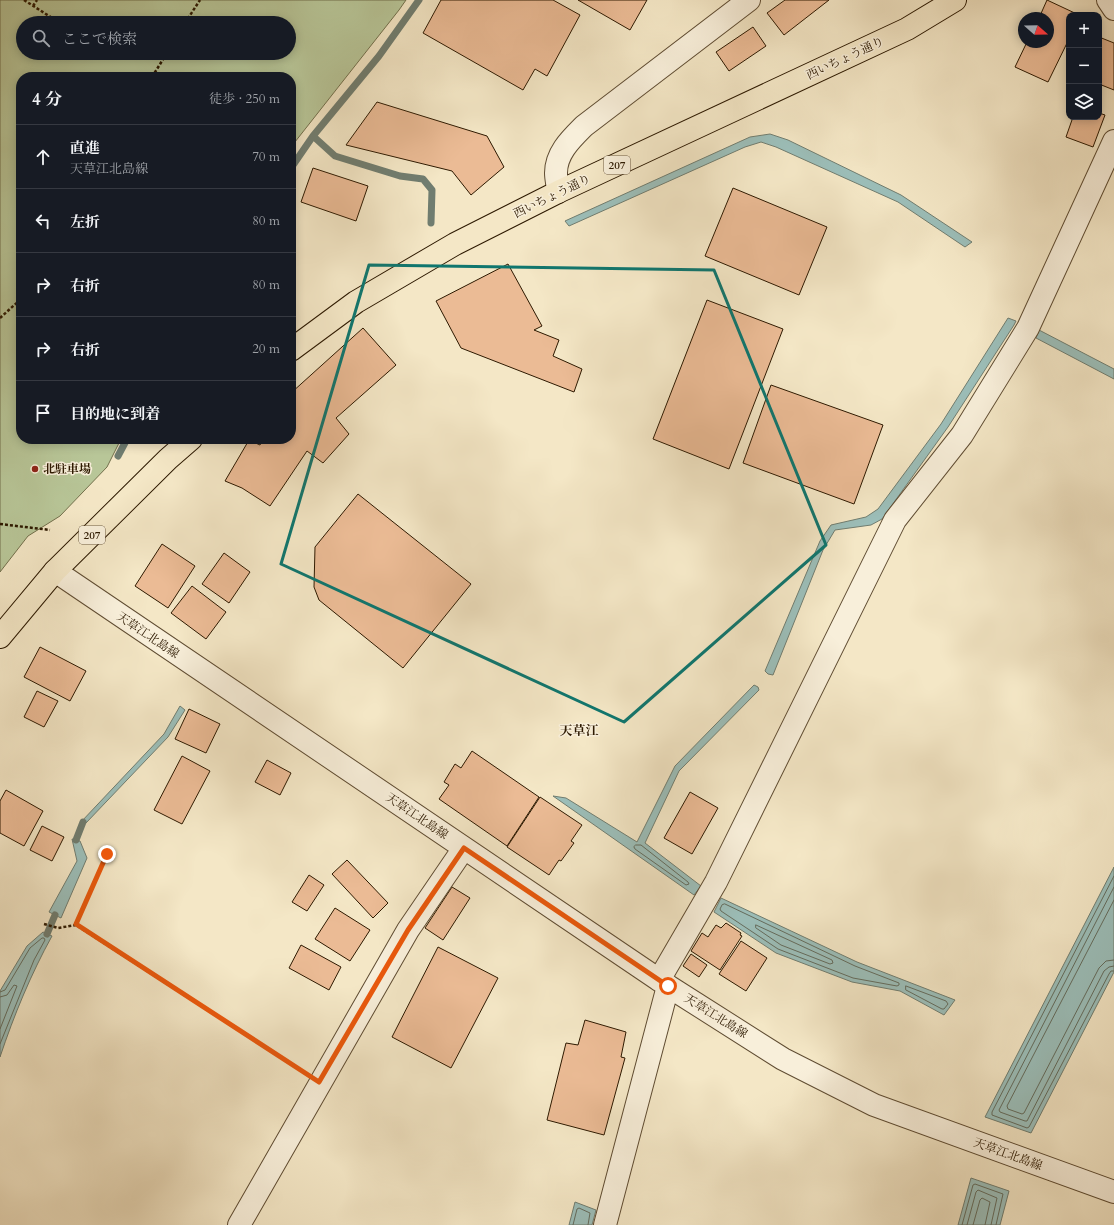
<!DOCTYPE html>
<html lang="ja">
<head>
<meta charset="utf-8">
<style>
  :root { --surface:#171b24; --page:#20242c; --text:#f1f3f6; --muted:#9ea1a6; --line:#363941 }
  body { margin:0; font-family:Cardo,"Noto Serif JP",serif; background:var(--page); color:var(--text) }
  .controls { position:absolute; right:12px; top:12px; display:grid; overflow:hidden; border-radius:8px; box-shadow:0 2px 10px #0003 }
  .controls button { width:36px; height:36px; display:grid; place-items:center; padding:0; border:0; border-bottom:1px solid var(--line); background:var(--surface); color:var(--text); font:20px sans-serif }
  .compass { position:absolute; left:1018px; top:12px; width:36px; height:36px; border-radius:50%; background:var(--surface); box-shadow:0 2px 10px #0003; rotate:110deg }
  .stop { position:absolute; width:12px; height:12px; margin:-9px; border:3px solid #ea580c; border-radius:50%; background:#fff }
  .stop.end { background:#ea580c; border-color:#fff; box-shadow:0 1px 4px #0008 }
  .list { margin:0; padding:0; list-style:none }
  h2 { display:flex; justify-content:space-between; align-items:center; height:52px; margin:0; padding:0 16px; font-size:17px }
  h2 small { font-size:13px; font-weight:400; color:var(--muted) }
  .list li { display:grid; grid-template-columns:26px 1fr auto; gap:12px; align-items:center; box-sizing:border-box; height:64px; padding:0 16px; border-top:1px solid var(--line) }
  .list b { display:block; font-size:15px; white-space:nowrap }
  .list p { margin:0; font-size:13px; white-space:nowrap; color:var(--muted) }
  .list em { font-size:13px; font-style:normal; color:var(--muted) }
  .icon { flex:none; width:22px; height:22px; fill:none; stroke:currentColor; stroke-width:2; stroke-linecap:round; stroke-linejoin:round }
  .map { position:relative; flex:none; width:1114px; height:1225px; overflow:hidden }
  .search { position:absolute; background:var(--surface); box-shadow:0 2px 10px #0003; left:16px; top:16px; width:280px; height:44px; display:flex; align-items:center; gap:10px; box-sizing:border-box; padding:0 14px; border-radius:22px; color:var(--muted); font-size:15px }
  .panel { position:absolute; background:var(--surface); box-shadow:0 2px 10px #0003; left:16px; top:72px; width:280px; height:372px; border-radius:16px }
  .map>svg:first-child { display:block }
  .green { fill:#b8c698; stroke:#72704c; fill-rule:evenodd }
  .water { fill:#9cbfba; stroke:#707d70 }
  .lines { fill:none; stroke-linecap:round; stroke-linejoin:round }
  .shore { stroke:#646c5d; stroke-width:1 }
  .stream { stroke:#707d70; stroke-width:7 }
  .building { fill:#ebbb95; stroke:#2d1900 }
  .minor-casing { stroke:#5f4c32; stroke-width:24 }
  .highway-casing { stroke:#2d1900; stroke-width:24 }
  .path { stroke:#2d1900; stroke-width:2.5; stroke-dasharray:3 2; stroke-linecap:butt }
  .minor { stroke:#f8efda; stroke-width:22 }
  .highway { stroke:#f4e7c6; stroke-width:22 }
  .route { stroke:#ea580c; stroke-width:5 }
  .marked { fill:none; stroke:#0f766e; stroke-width:3; stroke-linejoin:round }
  .poi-dot { fill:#8f2418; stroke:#f8efda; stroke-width:1.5 }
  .labels { text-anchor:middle; stroke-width:3; stroke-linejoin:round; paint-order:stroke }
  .shield { fill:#f8efda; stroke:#6a5941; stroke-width:1 }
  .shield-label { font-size:11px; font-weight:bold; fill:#2d1900 }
  .street-label { font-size:12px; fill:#2d1900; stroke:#f8efda }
  .poi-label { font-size:12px; font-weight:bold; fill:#2d1900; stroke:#f8efda; text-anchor:start }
  .neighbourhood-label { font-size:13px; font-weight:bold; fill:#2d1900; stroke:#f8efda }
</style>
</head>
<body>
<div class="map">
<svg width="1114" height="1225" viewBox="0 0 1114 1225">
  <rect width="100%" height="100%" fill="#f4e7c6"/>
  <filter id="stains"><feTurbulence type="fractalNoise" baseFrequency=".005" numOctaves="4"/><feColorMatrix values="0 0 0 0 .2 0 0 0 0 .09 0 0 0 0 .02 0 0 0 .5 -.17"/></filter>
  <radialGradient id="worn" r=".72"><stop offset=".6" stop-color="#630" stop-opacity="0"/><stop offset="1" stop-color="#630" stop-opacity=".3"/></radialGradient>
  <path class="green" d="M0 0H406L399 10 291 147V77H21V439H121L107 467 60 516 28 536 0 572ZM23 23H289V53H23Z"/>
  <path class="water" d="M770 134 788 140 901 195 972 242 965 247 898 202 776 147 761 142 745 147 569 226 565 221 750 137Z
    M1008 318 1016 321 1014 325 948 427 882 519 871 525 835 530 823 550 773 675 768 674 765 671 820 541 831 525 866 517 878 509 941 424Z
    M1039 330 1114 369V379L1036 338Z
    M754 685 758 687 759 690 679 771 645 843 701 886 694 895 553 796 566 798 637 842 675 766Z
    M180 706 185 710 168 737 86 823 81 822 164 734Z
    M72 839 80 841 87 858 61 918 49 912 77 861Z
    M1114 867V972L1031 1133 985 1117Z
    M721 898 857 962 955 1000 944 1015 900 991 852 982 776 953 714 912Z
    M43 932 52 936C31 974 14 1015 0 1057V991L27 946Z
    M971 1178 1009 1191 1000 1225H958Z
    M575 1202 596 1210 592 1225H569Z"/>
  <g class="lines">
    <path class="shore" d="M636 845H641L688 882 689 884 686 885 635 849 634 847Z
      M1114 876 992 1112V1115L1027 1128 1029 1127 1109 974 1111 971H1114
      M1114 887 999 1110 1000 1112 1025 1121H1027L1104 971 1109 967 1114 966
      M1114 900 1007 1106 1008 1109 1022 1114 1024 1113 1099 968 1106 961 1114 960
      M725 904 855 966 899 983V985L897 986 853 978 778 949 721 911 720 909 722 905Z
      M756 925 832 960 833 963 830 964 781 945 756 928Z
      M906 986 946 1001 948 1004 944 1009H942L906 990Z
      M0 992 5 990 30 948 42 938H44L45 940 34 960 0 1044
      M0 997 7 995 14 985 17 986 0 1029
      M573 1225 577 1209 579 1208 590 1213 588 1225
      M962 1225 973 1185 975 1184 1003 1194 996 1225
      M967 1225 976 1192 978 1190 997 1198 991 1225
      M973 1225 980 1200 982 1198 990 1202 985 1225"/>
    <path class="stream" d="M313 136 335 156 400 176 423 179 432 190 431 223
      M291 168 313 136 379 56 419 0
      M118 456 127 439
      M76 840 83 822
      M47 934 55 915"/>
  </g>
  <path class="building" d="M441 0H553L580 15 547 76 535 69 523 90 423 33Z
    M578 0H647L630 30Z
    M785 0H829L784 35 767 13Z
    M1047 0 1079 15H1069V39L1048 82 1015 67 1027 42H1048V18H1039Z
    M753 27 766 46 729 71 716 52Z
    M1099 37 1114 43V90L1099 84Z
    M377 102 487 136 504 167 471 195 452 171 346 145Z
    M1099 113 1105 115 1093 147 1066 137 1073 117H1099Z
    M313 168 368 186 356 221 301 202Z
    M733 188 827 227 799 295 705 256Z
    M508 264 542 326 534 330 559 340 553 356 582 369 574 392 461 348 436 301Z
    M707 300 783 329 729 469 653 439Z
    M363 328 396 365 336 418 349 434 323 463 307 451 270 506 242 488 225 481 249 440 260 445 263 439H291V393Z
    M771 385 883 425 854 504 743 463Z
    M358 494 471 584 403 668 319 600 314 587 315 547Z
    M162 544 195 566 168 608 135 586Z
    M224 553 250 572 229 603 202 584Z
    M192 586 226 612 206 639 171 613Z
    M40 647 86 671 70 701 24 677Z
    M37 691 58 701 44 727 24 717Z
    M189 709 220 724 206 753 175 739Z
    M472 751 539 797 507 846 439 799 449 785 444 782 455 764 461 768Z
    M182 756 210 771 182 824 154 810Z
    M267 760 291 773 280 795 255 782Z
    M6 790 43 811 24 846 0 833V801Z
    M690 792 718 808 692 854 664 838Z
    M540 797 582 825 571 841 574 843 561 861 559 860 549 875 507 847Z
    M42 826 64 837 52 861 30 850Z
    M347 860 388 903 373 918 332 874Z
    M309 875 324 885 307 911 292 902Z
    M452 887 470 898 443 940 425 928Z
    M335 908 370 930 350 961 315 939Z
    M726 923 741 933 740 935 742 936 720 970 691 951 702 933 708 937 716 925 721 928Z
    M741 941 767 958 746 991 719 974Z
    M301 945 341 967 329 990 289 968Z
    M438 947 498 978 451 1068 392 1037Z
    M691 954 707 965 699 977 683 966Z
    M585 1020 626 1032 621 1057 625 1058 604 1135 547 1120 566 1043 578 1045Z"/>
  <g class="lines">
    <defs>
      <path id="minor" d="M1108 0 1114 9
        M558 192C558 186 556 179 556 173 556 153 571 139 584 126L749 0
        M55 571 668 986 783 1059 874 1105 1114 1192
        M659 980 716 882 895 520 962 435 1028 328 1114 141
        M239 1225 408 930 464 848
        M605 1225 668 986"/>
      <path id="highway" d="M291 350 356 302 455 244 558 192 907 29 955 0
        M0 637 55 571 168 459 191 439"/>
    </defs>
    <use href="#minor" class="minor-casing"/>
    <use href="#highway" class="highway-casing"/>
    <path class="path" d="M24 0 60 23
      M33 6 37 0
      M185 23 200 0
      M152 77 167 53
      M0 318 21 299
      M0 524 50 530
      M107 854 76 925 302 1071
      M44 924 58 928 76 925"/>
    <use href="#minor" class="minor"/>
    <use href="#highway" class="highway"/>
  </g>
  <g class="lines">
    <path class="route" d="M107 854 76 924 319 1082 408 930 464 848 668 986"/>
  </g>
  <path class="marked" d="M369 265 714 270 826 545 624 722 281 564Z"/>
  <circle class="poi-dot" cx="35" cy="469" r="4"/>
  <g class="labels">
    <g class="shield">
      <rect x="604" y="156" width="26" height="18" rx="3"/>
      <rect x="79" y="526" width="26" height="18" rx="3"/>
    </g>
    <g class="shield-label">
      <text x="617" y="169">207</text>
      <text x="92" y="539">207</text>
    </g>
    <g class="street-label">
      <text transform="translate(845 58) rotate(-25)" y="4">西いちょう通り</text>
      <text transform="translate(552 196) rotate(-26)" y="4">西いちょう通り</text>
      <text transform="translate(148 635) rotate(34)" y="4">天草江北島線</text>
      <text transform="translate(417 816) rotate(34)" y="4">天草江北島線</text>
      <text transform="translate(716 1016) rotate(32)" y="4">天草江北島線</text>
      <text transform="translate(1008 1154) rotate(20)" y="4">天草江北島線</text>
    </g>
    <g class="poi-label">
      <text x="43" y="473">北駐車場</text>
    </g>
    <g class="neighbourhood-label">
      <text x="579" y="735">天草江</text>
    </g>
  </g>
  <rect width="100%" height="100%" filter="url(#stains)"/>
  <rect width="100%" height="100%" fill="url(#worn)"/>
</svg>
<div class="controls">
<button>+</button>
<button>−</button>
<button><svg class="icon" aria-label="layers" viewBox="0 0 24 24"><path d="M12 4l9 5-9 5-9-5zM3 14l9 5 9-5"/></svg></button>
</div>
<svg class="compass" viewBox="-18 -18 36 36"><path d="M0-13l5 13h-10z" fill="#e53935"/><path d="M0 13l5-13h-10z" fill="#9ea1a6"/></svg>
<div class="stop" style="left:668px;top:986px"></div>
<div class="stop end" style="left:107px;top:854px"></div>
<div class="search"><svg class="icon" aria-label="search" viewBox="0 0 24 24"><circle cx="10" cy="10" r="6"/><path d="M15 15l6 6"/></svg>ここで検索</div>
<section class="panel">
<h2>4 分<small>徒歩 · 250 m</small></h2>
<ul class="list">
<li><svg class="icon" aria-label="ahead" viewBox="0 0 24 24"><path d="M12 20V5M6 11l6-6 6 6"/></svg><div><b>直進</b><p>天草江北島線</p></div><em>70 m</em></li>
<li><svg class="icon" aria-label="left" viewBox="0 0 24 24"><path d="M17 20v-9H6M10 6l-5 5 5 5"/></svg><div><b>左折</b></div><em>80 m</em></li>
<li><svg class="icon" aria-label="right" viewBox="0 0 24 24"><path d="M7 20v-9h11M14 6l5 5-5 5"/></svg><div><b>右折</b></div><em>80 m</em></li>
<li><svg class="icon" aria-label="right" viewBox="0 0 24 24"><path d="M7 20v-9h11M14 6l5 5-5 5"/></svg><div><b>右折</b></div><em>20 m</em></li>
<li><svg class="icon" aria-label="arrive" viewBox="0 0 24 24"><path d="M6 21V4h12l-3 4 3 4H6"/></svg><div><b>目的地に到着</b></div></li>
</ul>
</section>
</div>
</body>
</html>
